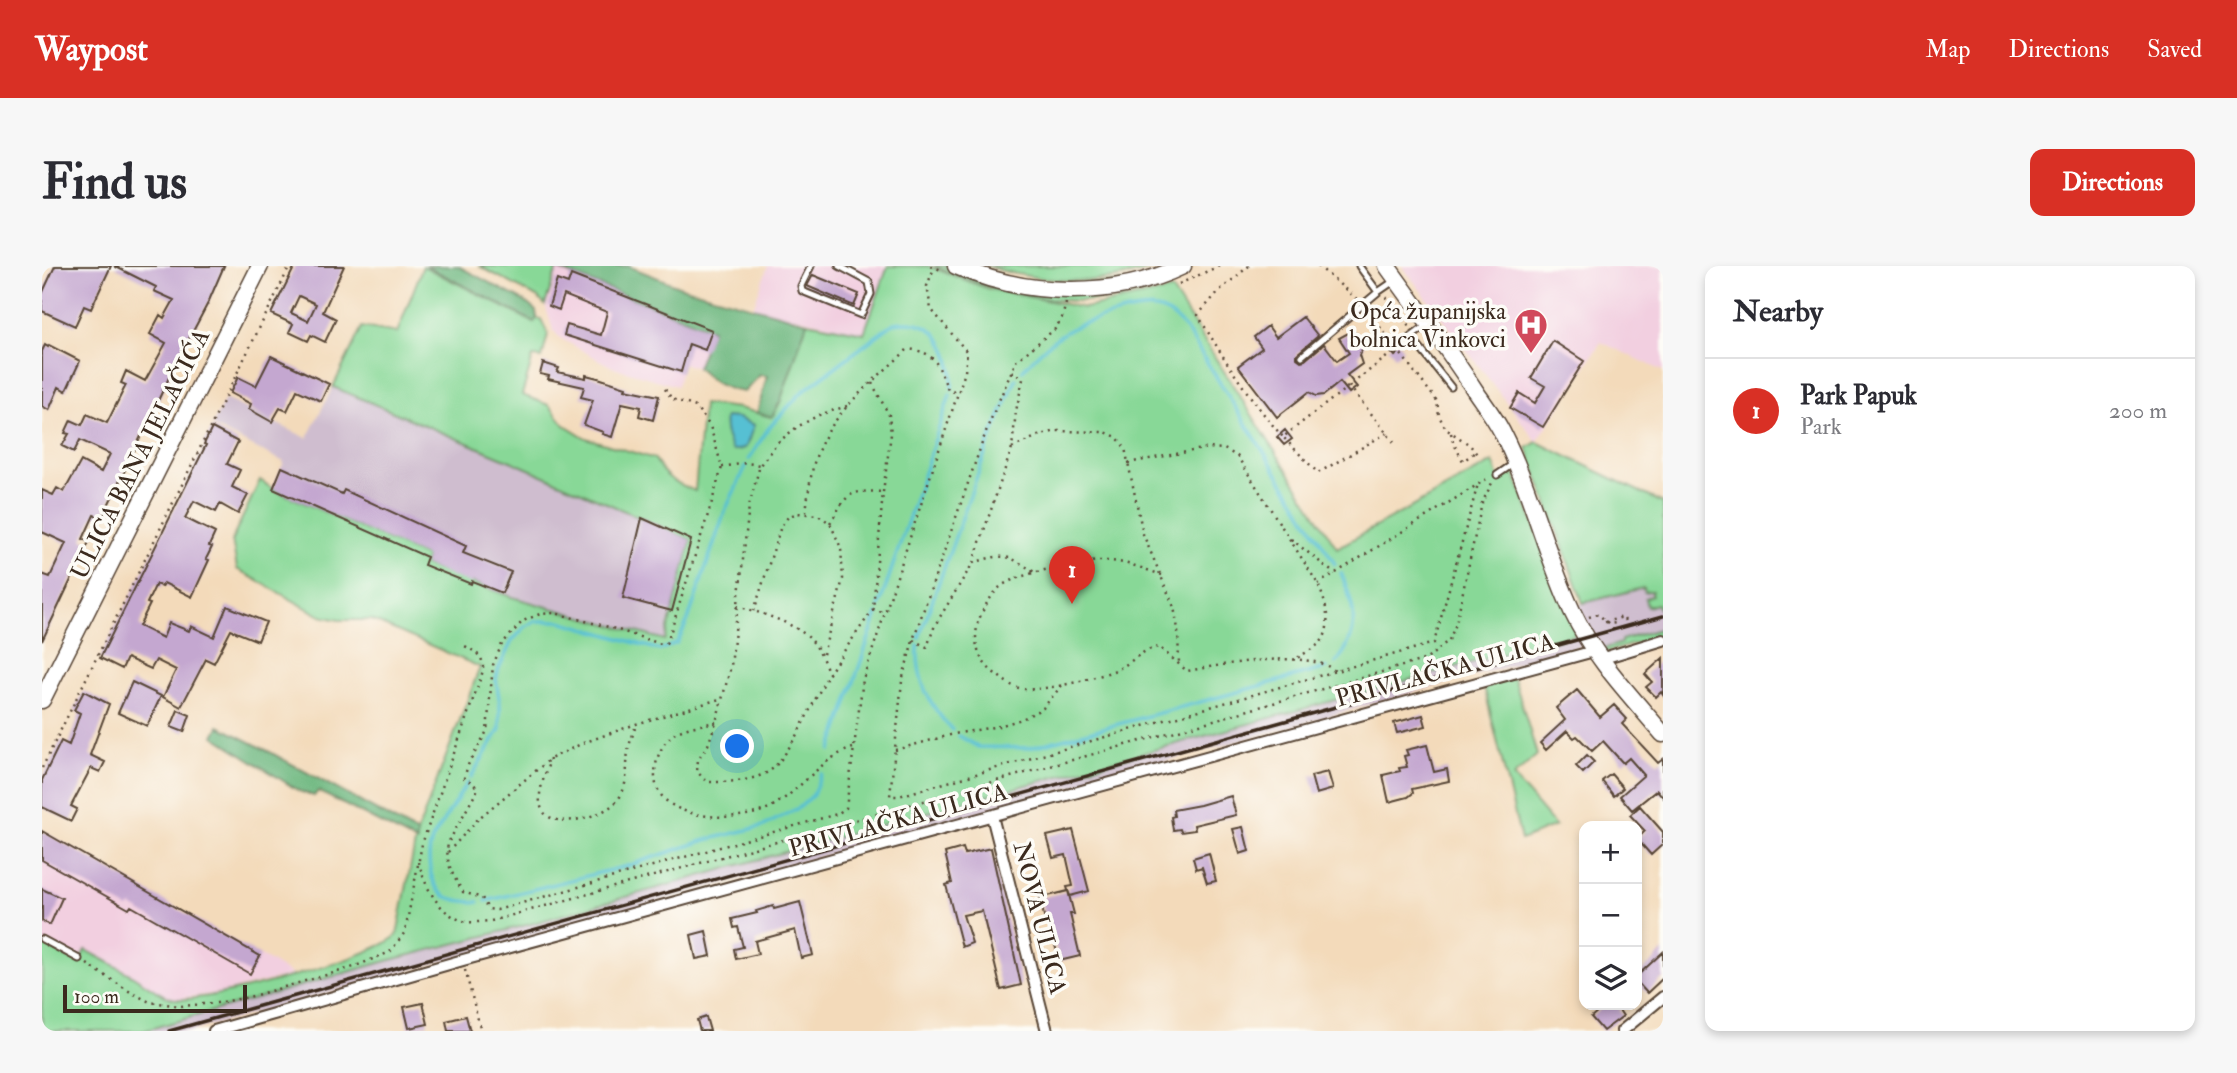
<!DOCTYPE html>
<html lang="en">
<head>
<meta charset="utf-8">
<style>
  :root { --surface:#fff; --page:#f7f7f7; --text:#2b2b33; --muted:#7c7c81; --line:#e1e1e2; --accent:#d93025 }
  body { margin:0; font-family:"IM FELL Double Pica",serif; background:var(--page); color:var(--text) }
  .controls { position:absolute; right:21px; bottom:21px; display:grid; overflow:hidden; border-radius:14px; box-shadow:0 4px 10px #0003 }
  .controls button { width:63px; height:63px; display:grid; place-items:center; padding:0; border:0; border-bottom:2px solid var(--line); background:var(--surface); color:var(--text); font:35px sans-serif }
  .scale { position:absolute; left:21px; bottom:18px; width:184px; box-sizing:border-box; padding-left:7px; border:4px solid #3b2a1e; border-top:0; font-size:19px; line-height:24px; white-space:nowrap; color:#3b2a1e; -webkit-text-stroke:5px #fdfcf7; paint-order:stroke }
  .you { position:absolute; left:696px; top:481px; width:24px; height:24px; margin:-18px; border:5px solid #fff; border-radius:50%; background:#1a73e8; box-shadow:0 0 0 10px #1a73e833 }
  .badge { display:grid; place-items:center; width:46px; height:46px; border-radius:50%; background:var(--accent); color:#fff; font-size:23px; font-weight:700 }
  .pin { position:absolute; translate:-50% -58px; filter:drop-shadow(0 2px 4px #0008) }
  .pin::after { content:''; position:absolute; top:37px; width:24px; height:21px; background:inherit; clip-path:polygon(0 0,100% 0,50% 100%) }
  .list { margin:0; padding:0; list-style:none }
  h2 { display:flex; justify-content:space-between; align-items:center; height:91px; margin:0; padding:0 28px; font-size:30px }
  h2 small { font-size:23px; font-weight:400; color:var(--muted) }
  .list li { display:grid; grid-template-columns:46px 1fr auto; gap:21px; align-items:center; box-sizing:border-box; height:105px; padding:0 28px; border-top:2px solid var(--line) }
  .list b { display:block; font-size:26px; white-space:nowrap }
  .list p { margin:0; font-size:23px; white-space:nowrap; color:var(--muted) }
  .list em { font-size:23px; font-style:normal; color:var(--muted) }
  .icon { flex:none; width:38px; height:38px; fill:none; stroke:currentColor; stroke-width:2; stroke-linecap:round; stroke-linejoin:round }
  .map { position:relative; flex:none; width:1621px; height:765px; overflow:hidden; border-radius:14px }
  header { display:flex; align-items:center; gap:42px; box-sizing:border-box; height:98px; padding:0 35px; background:var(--accent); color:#fff }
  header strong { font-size:33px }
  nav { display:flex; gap:38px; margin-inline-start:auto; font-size:24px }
  .intro { display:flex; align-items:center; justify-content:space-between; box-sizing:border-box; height:168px; padding:0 42px }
  h1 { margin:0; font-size:49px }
  .button { padding:18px 32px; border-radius:14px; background:var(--accent); color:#fff; font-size:24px; font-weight:700 }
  main { display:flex; gap:42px; padding:0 42px }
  aside { flex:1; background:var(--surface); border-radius:14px; box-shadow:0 4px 10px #0003 }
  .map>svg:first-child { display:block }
  .built { fill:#f2cfe0 }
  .industrial { fill:#cfbdcf }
  .green { fill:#88d897; stroke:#62815a; stroke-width:2 }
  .forest { fill:#6eb880; stroke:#54714f; stroke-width:2 }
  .water { fill:#56c0d3; stroke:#487578; stroke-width:2 }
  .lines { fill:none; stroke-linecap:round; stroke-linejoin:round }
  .stream { stroke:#56c0d3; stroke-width:3.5 }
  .building { fill:#c4a7d0; fill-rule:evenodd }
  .lane-casing { stroke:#574435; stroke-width:9 }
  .street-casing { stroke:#574435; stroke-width:14 }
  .secondary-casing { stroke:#574435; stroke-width:19 }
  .path { stroke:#574435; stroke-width:2.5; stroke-dasharray:2 5; stroke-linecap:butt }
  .lane { stroke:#fff; stroke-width:5 }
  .street { stroke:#fff; stroke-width:10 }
  .secondary { stroke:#fff; stroke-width:16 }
  .rail { stroke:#3b2a1e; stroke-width:3.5 }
  .labels { text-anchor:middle; stroke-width:7; stroke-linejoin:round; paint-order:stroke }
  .poi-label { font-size:24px; fill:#3b2a1e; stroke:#fdfcf7; text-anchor:end }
  .street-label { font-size:24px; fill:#3b2a1e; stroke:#fdfcf7 }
</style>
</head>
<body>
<header>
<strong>Waypost</strong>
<nav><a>Map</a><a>Directions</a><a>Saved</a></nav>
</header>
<div class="intro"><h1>Find us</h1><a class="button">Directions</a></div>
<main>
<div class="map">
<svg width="1621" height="765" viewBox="0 0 1621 765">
  <rect width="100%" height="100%" fill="#fdfcf7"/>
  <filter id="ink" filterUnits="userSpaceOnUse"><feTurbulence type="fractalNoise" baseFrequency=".0143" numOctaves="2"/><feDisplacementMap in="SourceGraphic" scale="14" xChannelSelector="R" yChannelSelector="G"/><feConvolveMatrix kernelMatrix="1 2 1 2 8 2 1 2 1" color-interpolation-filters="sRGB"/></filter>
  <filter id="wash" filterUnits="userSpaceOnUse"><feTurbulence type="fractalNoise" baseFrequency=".00686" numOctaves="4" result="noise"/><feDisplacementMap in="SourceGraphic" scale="28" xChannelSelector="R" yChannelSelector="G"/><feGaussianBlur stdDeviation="1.57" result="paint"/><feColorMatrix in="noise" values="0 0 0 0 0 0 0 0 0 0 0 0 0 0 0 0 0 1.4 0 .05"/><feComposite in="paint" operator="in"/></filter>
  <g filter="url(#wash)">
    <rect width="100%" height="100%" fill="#f3daba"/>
    <path class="built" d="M726 0H846L822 67 711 42Z
      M1360 0H1621V105L1559 76 1495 176Z
      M515 3 670 64 655 102 641 97 635 120 570 101 518 72 511 64 503 39Z
      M0 565 229 696 250 709 178 727 133 733 119 728 63 694 44 685 37 697 0 678Z"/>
    <path class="industrial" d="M291 121 471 196 649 274 623 375 470 331 382 299 385 290 231 223 242 196 170 160 183 133 265 172Z
      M1601 322 1610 324 1611 329 1603 332 1615 338 1617 343 1621 342V362L1579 374 1580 377 1559 384 1554 376 149 765H101L345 695 485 659 810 567 1547 364 1536 339Z"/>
    <path class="green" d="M381 0 491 56 495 52 499 53 506 68 500 92 491 91 480 129 507 139 523 159 544 172 613 193C623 213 633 216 653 225L661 138 697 142 730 151 738 136 765 56 822 67 846 0H886L947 23 1042 42 1130 24 1295 282 1451 196 1458 214 1472 206 1534 368 810 567 485 659 345 695 101 765H0V678L37 697 43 684C60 692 75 701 91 710 104 718 119 730 134 733 165 737 335 691 355 669L375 567 438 401 330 354H297L279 350 195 303 190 274 218 214 231 223 385 291 382 299 470 331 623 374 649 274 471 196 291 121 320 61 355 67Z
      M437 0H507L515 3 503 39 495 31Z
      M892 0H905L958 20 1123 15 1127 20C1098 28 1067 35 1037 35 988 35 936 19 892 0Z
      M944 0H1120C1062 21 1002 18 944 0Z
      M1495 176 1621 237V342L1617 343 1615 338 1605 341 1603 332 1610 329V325L1602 326 1601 322 1541 337 1485 182Z
      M1621 362V369L1562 387 1559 384 1579 377V374Z
      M1472 412 1495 489 1471 511 1513 560 1479 574 1442 420Z"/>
    <path class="forest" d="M384 0H416L482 35 494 45 495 52 492 56Z
      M507 0H586L639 21 765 56 738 136 730 151 715 147 725 110 718 109 702 126C678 122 672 117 655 102L670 63Z
      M177 460 226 485 375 567V576L276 525 272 530 257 525 172 470Z"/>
    <path class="water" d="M683 151 696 152 712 159 704 181 697 184H690C685 173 681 163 683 151Z"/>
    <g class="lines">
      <path class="stream" d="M980 105C994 89 1010 73 1029 63 1044 55 1097 40 1113 43 1129 45 1138 56 1147 68L1293 298
        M707 193 726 163 760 126 852 57C896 50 911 84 910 122
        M837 341 908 129
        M877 372 948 174 974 113
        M876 379C874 414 887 439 910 464
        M1294 397C1320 366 1313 341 1299 307
        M917 470 936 481 987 482 1285 402
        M789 484 835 348
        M429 511 458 463V438L454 413 457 402 470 375 483 361 493 355H518L618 384 635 377 646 354 683 245 704 200
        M425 517 391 572C384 588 386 619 403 630 413 635 426 636 437 636
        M444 635 585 600 664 574 722 560 758 541 771 529 779 508"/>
    </g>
    <g id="blocks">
      <path class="building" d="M13 0H69L49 43 42 40 33 60 0 45V28Z
        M72 0H182L166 37 132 101 60 252 52 249 41 273 47 276 0 375V308L8 311 24 277 0 266V224L11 229 15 222 22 226 39 195 59 206 68 188 38 174 32 186 20 180 27 168 23 167 29 154 40 159 45 148 65 157 84 119 79 117 84 105 103 115 124 77 108 68 118 49 122 52 132 34 112 25 114 21Z
        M253 0H302L281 46 294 53 283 76 269 69 266 75 247 66 251 58 229 48ZM257 30 274 38 266 55 249 47Z
        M529 9 670 64 663 84 647 78 639 106 522 69 525 59 559 69 565 46 522 29 517 44 507 40 515 14 526 18Z
        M771 9 817 28 812 40 765 20Z
        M1261 51 1276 70 1255 88V92L1259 95 1263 94 1282 78 1295 95 1307 87 1297 72 1310 65 1320 71 1322 80 1317 89 1320 98 1305 109 1315 121 1307 127 1298 116 1282 129 1274 130 1267 126 1235 151 1196 100 1220 82 1212 71 1226 60 1234 71Z
        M1355 75 1361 83 1353 90 1346 82Z
        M1511 75 1542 95 1501 161 1468 142 1477 127 1493 137 1503 120 1489 112Z
        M3 79 6 81 7 79 38 95 24 125 17 121 7 144 0 140V85Z
        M229 90 287 118 279 135 255 124 245 145 238 142 230 156 207 143 209 138 188 127 196 111 214 120Z
        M501 97 517 102 515 106 544 112V109L556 112 584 121 583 123 617 130 611 154 597 150 599 141 580 137 570 171 560 168 561 166 542 159 551 134 539 131 542 121 506 113 507 110 498 108Z
        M170 162 196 176 185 198 198 204 190 221 206 229 196 248 178 238 174 246 152 235 143 252 173 267 167 280 170 281 164 293 167 294 150 331 122 317 120 321 114 318 105 337 108 338 97 360 121 372 127 357 147 365 149 360 172 371 185 340 224 356 216 375 189 364 172 397 164 393 139 441 121 431 134 404 114 394 109 403 85 392 80 403 58 392 164 179 162 178Z
        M1243 164 1250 173 1242 179 1235 171Z
        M240 201 300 228 302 224 424 280 421 287 469 306 460 327 430 315 429 318 382 299 385 291 231 223Z
        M600 252 649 274 630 345 581 332Z
        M1621 392V429L1619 426 1614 431 1604 421 1610 416 1603 408Z
        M90 416 119 430 105 460 76 447Z
        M1535 424 1558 451 1572 439 1585 453 1580 458 1616 497 1621 493V531L1615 524 1590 544 1578 530 1602 509 1587 492 1581 497 1561 475 1550 485 1535 470 1532 472 1525 465 1504 484 1498 477 1523 454 1514 442Z
        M42 425 67 438 48 489 63 496 58 506 49 502 29 540 35 543 29 555 0 541V514L19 475 27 479 38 447 32 444Z
        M136 444 148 449 142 466 129 461Z
        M1381 449 1384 460 1355 467 1352 457Z
        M1385 479 1392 506 1405 503 1407 515 1370 523 1371 527 1366 531 1347 536 1341 509 1358 505 1357 502 1365 501 1362 490 1366 489 1364 484Z
        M1545 489 1552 496 1541 507 1534 500Z
        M1286 506 1291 523 1274 528 1269 510Z
        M1569 508 1581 522 1572 530 1560 515Z
        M1189 530 1194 549 1152 559 1153 564 1139 566 1138 563 1131 564 1129 551 1132 550 1131 544 1158 539Z
        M1598 540 1621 566V578L1609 589 1595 573 1603 565 1588 549Z
        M1201 561 1207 585 1198 588 1191 563Z
        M1031 564 1047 625 1028 630 1025 621 1031 620 1024 589 1011 592 1005 570Z
        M0 565 218 690 208 708 89 640 87 643 0 594Z
        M921 582 923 588 949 582 979 719 959 724 940 645 921 649 930 677 920 681 904 619 910 617 903 587Z
        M1167 587 1174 615 1165 617 1160 601 1154 603 1151 592Z
        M0 623 20 632 8 659 0 655Z
        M1026 625 1032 648H1028L1038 690 1017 695 1007 654 1003 655 998 632Z
        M758 636 771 689 759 692 753 664 713 675 716 688 694 693 692 683 701 681 696 661 692 662 690 653 715 647 714 645 731 640 732 643Z
        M664 665 669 690 654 693 649 669Z
        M1621 686V712L1605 727 1595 716V710Z
        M381 737 386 758 367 762 362 741Z
        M1563 739H1583L1577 744 1581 750 1561 765 1549 751Z
        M424 750 428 765H406L404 755Z
        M664 751 668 765H658L655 754Z"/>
    </g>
  </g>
  <g filter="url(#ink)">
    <use href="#blocks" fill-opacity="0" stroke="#574435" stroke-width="2"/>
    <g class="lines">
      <defs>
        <path id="lane" d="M769 0 759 20 760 25 819 49 829 28 827 16 797 0
          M1317 0 1336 26 1352 15
          M1384 60 1369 71 1409 121
          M1260 90 1336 26
          M1455 209 1471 198
          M0 673 37 693"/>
        <path id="street" d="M1558 393 1621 374
          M950 550 1005 765
          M172 765 421 694 1552 385
          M1580 765 1621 731"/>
        <path id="secondary" d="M914 0C984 31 1072 33 1141 0
          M1345 0C1375 42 1406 83 1434 126 1443 139 1453 152 1460 166 1489 223 1503 287 1530 345 1552 392 1588 429 1621 468
          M0 434 218 0"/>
      </defs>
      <use href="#lane" class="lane-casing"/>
      <use href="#street" class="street-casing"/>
      <use href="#secondary" class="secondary-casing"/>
      <path class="path" d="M889 0 902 5
        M1207 0 1178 24 1156 49C1181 92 1208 134 1241 171
        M1276 0 1316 34
        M1137 18 1177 0
        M1344 31 1368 62
        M1024 37 1020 52 1013 63 974 95 946 160 871 374 860 415 848 530H857L1392 377 1436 218
        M1325 44 1395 135 1397 150 1404 163 1428 179 1437 191
        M830 117 847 149 849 168 841 226 831 343 843 347
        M1307 120 1355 180
        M623 123 630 133 654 141 668 160 680 201 669 239 626 374 624 377 619 378 570 362 513 347 498 348 481 355 460 378 451 399 445 465 426 499 422 512 431 517 436 523 406 577C403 597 411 610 421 626L440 632 446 643 455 644 795 548 804 542 821 413 923 106 925 86 889 43 885 20 892 2
        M805 140 777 149 755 161 735 177 718 199 707 240 689 400 674 456 666 479 656 493 655 506 666 516C685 516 712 516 729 504 748 489 772 434 785 411 799 388 816 366 831 343
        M1345 167 1276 207 1241 171 1355 83
        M1409 167 1411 176 1421 195 1433 186
        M970 182 996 170 1014 165 1063 166 1075 171 1083 182 1101 268 1132 341 1136 363 1137 398
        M1086 197 1166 182 1182 183 1195 190 1276 318C1283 334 1292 362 1278 377 1271 383 1261 388 1254 393
        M680 201 704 197 718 199
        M764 246C766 230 768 213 772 197 786 148 830 117 866 83 895 86 896 100 906 124L916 127
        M788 257C807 227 804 224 841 226
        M1249 273 1293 308
        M931 297C961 287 966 288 992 306
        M1120 309C1102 303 1083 295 1064 295 1043 294 970 308 957 322 932 348 922 386 955 409 964 416 971 422 983 423 1005 425 1055 412 1076 403 1091 396 1100 383 1117 381L1145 405C1178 399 1268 382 1293 405
        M1276 318 1448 211
        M695 340C716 346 754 357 769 374 777 382 782 397 787 407
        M712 345 739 260 746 251 755 247 776 249 788 257 799 282 801 313 780 392
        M1547 351 1556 348 1567 358 1575 357
        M1563 356 1581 351 1583 355
        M871 374 885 381 893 359 931 297 970 182 974 145 981 113 969 105
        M674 456C660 459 639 461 628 471 621 478 615 490 614 499 603 552 678 556 714 547 753 536 774 493 811 482
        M853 484 912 468 957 460 980 453 1001 442 1021 418
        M508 493C504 508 492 531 501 545 513 565 561 550 574 536 587 522 584 501 586 484 588 475 592 467 594 458
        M0 502 248 0
        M406 586 437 552 508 493 541 477 594 458 681 432
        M377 596C382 620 398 651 426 656 433 657 442 655 449 655L1095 476 1385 393 1407 374 1414 358 1440 237 1451 215
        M45 698 90 727 108 736 139 740 175 737 207 731 309 702 348 686 363 666 380 578 441 405C442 390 435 387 423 380
        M423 704 439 765"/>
      <use href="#lane" class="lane"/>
      <use href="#street" class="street"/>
      <use href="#secondary" class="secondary"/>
      <path class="rail" d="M127 765 1621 350"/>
    </g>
  </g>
  <defs>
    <symbol id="hospital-pin" viewBox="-11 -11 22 30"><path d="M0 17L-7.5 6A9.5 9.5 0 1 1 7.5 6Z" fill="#d1495b" stroke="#fdfcf7"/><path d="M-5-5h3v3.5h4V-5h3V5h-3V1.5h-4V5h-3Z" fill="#fff"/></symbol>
  </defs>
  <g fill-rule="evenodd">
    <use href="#hospital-pin" x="1470" y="40" width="38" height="52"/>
  </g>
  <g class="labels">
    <g class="poi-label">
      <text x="1464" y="53">Opća županijska<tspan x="1464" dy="28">bolnica Vinkovci</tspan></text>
    </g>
    <g class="street-label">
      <text transform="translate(98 188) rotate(-63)" y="8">ULICA BANA JELAČIĆA</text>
      <text transform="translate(1403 404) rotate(-15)" y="8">PRIVLAČKA ULICA</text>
      <text transform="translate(856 554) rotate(-15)" y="8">PRIVLAČKA ULICA</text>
      <text transform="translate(998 652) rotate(76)" y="8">NOVA ULICA</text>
    </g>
  </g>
</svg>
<div class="controls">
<button>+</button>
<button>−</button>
<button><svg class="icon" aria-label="layers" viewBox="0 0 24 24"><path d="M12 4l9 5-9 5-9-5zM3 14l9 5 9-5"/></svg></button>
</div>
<div class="scale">100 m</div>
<div class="you"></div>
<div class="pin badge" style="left:1030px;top:338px">1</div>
</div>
<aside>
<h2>Nearby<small></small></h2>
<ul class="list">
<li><span class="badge">1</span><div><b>Park Papuk</b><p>Park</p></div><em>200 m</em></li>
</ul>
</aside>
</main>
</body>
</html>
